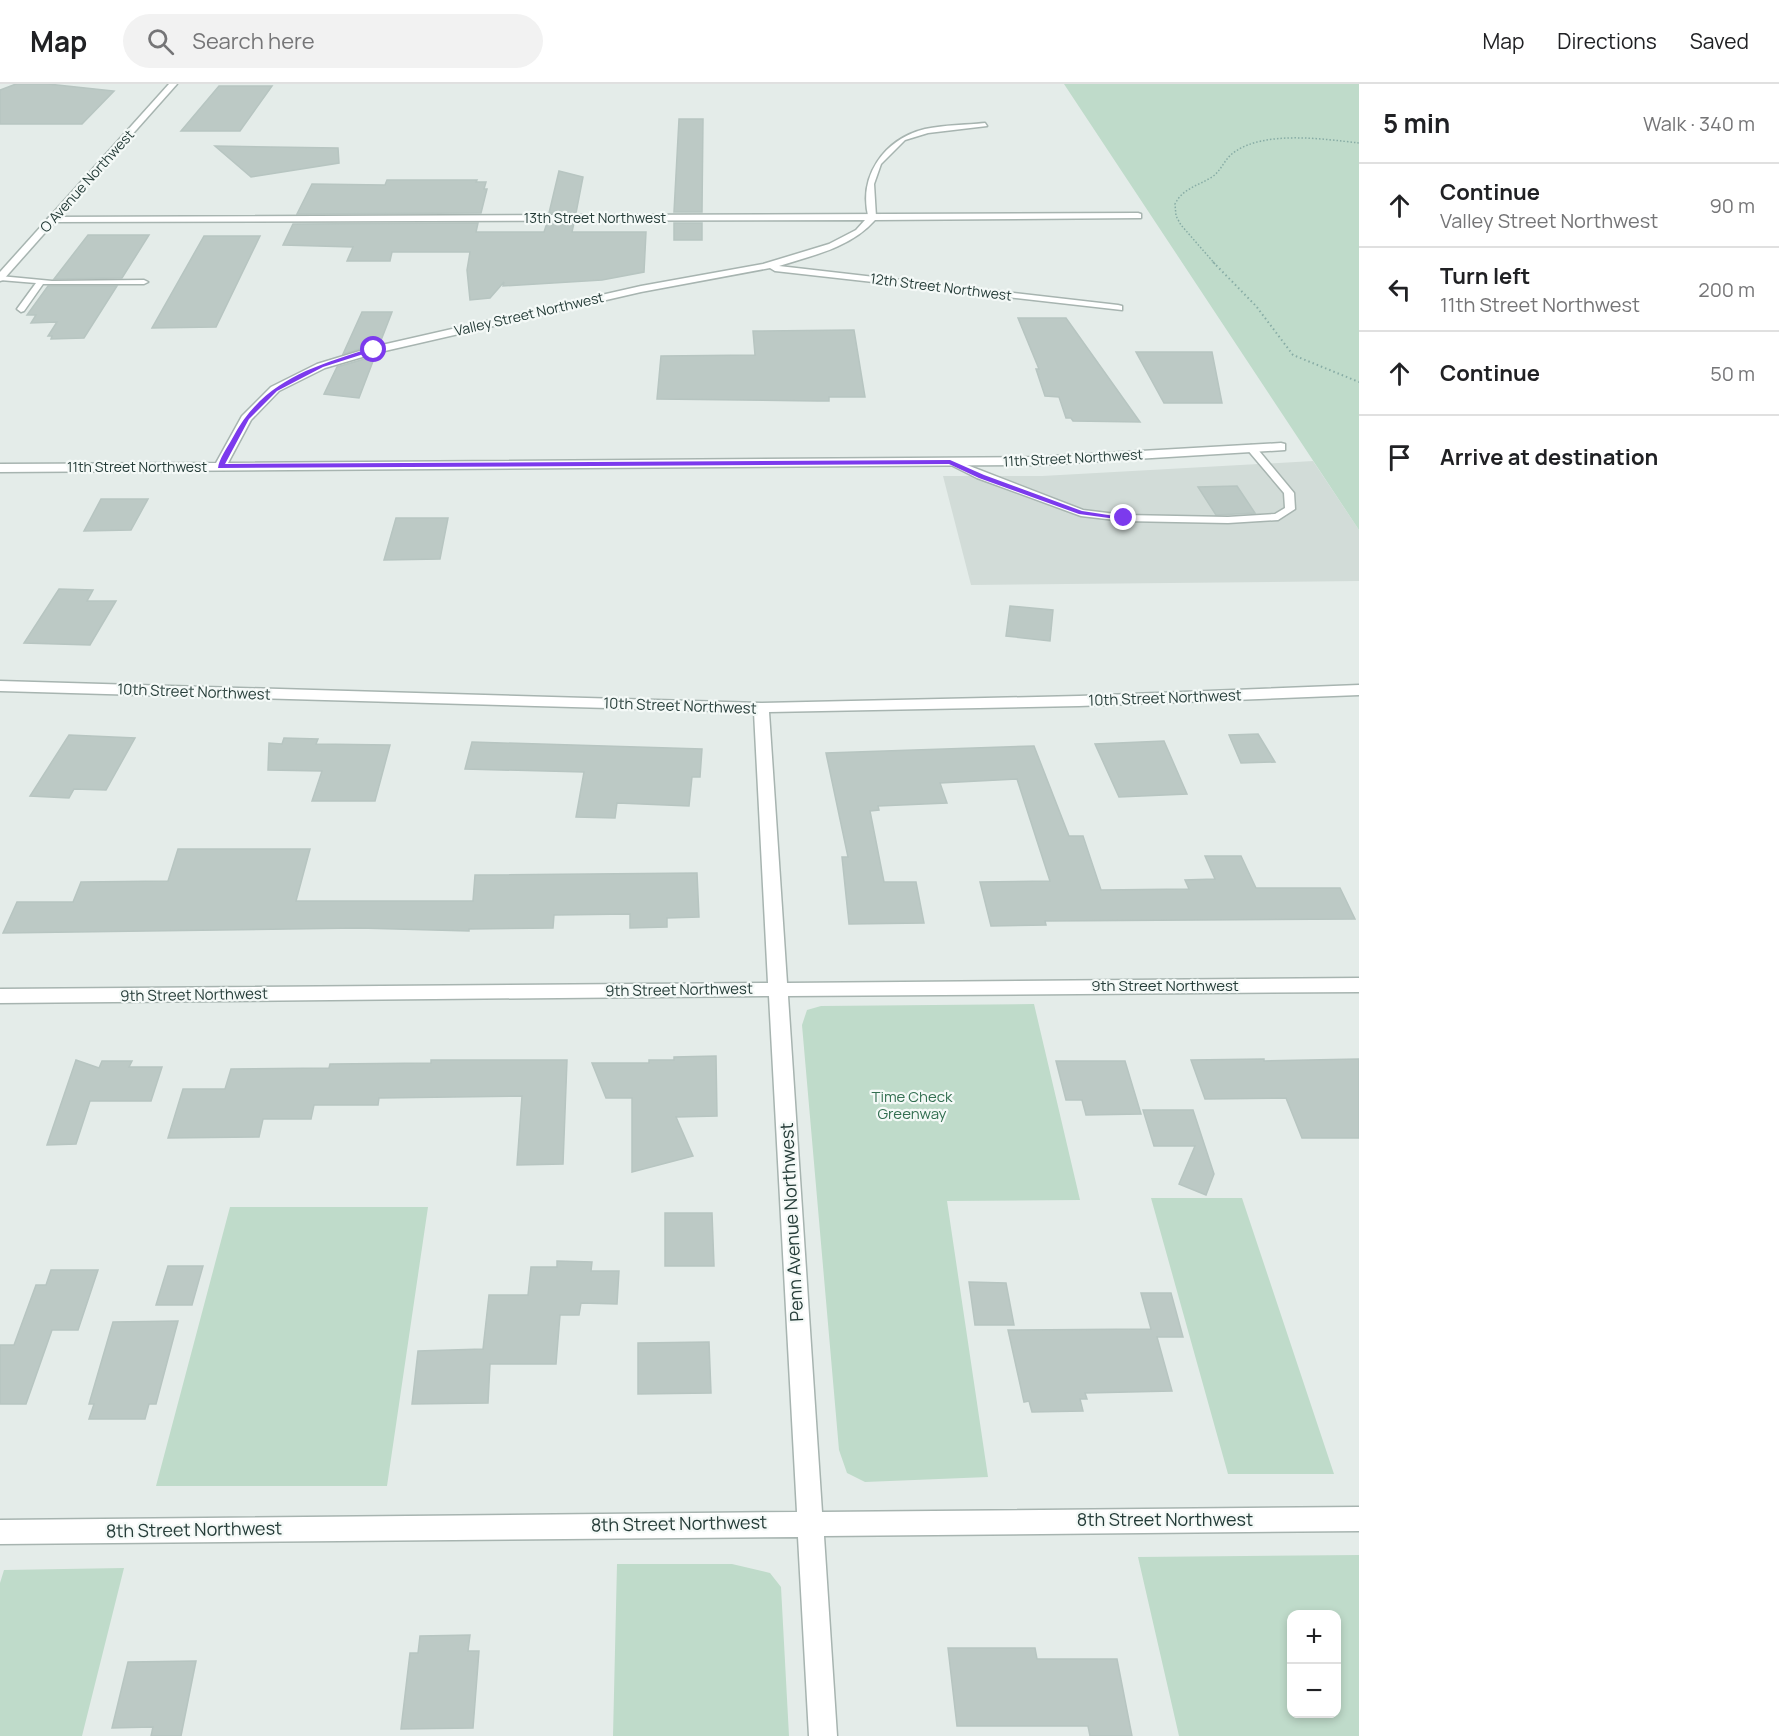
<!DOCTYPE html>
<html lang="en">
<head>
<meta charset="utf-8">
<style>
  :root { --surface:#fff; --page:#f2f2f2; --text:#202124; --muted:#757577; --line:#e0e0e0 }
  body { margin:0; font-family:Manrope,sans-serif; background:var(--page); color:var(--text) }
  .controls { position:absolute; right:18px; bottom:18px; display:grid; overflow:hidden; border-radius:12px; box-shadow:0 3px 9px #0003 }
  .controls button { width:54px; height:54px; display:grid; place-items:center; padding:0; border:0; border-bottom:2px solid var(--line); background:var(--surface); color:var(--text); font:30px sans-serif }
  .stop { position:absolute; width:18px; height:18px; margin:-14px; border:4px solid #7c3aed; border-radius:50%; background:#fff }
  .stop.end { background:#7c3aed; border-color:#fff; box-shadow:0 2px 6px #0008 }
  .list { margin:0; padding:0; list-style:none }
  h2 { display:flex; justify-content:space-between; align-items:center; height:78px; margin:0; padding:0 24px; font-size:26px }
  h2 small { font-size:20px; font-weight:400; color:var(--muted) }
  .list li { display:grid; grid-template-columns:39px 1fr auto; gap:18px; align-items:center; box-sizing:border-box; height:84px; padding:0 24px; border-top:2px solid var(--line) }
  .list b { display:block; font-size:22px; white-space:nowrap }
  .list p { margin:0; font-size:20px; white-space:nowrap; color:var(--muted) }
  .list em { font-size:20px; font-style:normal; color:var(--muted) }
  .icon { flex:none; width:33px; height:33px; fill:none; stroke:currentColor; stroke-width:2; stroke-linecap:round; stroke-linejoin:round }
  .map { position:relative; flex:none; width:1359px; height:1652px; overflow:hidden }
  header { display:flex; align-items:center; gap:36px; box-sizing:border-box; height:84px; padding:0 30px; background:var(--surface); border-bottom:2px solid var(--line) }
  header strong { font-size:28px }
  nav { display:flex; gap:33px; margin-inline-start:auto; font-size:21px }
  .search { width:420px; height:54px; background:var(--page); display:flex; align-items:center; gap:15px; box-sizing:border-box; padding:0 21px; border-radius:33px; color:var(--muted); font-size:22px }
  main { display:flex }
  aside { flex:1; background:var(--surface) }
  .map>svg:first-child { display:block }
  .built { fill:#d2dcd8 }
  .green { fill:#bfdbca; fill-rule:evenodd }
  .building { fill:#bcc9c5; stroke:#b7c5c1; stroke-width:1.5 }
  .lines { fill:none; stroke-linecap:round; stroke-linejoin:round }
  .service-casing { stroke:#a7b4b0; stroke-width:3 }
  .minor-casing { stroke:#a7b4b0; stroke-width:3 }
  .tertiary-casing { stroke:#a7b4b0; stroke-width:3 }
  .path-far1 { stroke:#87aca5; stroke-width:1.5; stroke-dasharray:1.5 2; stroke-linecap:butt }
  .path { stroke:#87aca5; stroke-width:2; stroke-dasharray:1.5 3; stroke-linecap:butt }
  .service { fill:#fff; fill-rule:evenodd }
  .minor { fill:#fff; fill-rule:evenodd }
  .tertiary { fill:#fff; fill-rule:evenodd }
  .route { fill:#7c3aed }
  .labels { text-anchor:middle; stroke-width:4.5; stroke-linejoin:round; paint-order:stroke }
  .far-street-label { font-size:14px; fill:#253c38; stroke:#f4f9f7 }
  .street-label { font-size:15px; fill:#253c38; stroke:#f4f9f7 }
  .park-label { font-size:15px; fill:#336f51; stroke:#f4f9f7 }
  .near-street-label { font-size:18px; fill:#253c38; stroke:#f4f9f7 }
</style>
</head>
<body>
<header>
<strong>Map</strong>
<div class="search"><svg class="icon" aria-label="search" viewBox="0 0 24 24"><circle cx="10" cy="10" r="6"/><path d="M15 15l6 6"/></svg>Search here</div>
<nav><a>Map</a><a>Directions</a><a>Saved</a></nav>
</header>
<main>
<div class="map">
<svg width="1359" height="1652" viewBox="0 0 1359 1652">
  <rect width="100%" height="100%" fill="#e4ece9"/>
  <path class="built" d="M1313 377 1359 446V497L971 501 943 392H1042Z"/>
  <path class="green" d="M1064 0H1359V446Z
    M1034 920 1080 1116 947 1117 988 1393 865 1398 847 1389 839 1366 802 941 807 926 821 922Z
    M1151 1114H1242L1334 1390H1228Z
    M230 1123H428L387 1402H156Z
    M1359 1471V1652H1179L1138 1473ZM1336 1530V1630H1292V1530Z
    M617 1480H732L770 1489 781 1503 789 1652H613Z
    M124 1484 82 1652H0V1499L4 1486Z"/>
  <path class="building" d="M16 0H48L114 7 82 40H0V6Z
    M219 2H272L240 47H181Z
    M679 35H703L702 128H674Z
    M215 62 338 64 339 79 251 93Z
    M559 87 583 93 576 129H549Z
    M387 96H477L476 98H486L484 105H487L481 129 297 130 312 100 385 101Z
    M478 139 476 148H544L547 139H574L572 148H646L644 188 602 196 503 202 504 198 490 214 470 216 467 186 470 168H392L390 177H347L353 163 283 161 293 140Z
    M674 139H702V156H674Z
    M88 151H149L122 194 54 195Z
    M204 152H260L216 243 152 244Z
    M48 202H117L84 254 51 255 52 252H48L57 238 31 239 36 231H27Z
    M362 228H392L380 259 343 270Z
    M1018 234H1066L1140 338 1073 337 1071 334H1066L1059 313 1045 312 1036 285H1039Z
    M854 246 865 313H829V317H818L657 315 661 272 755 271 753 247Z
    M1136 268H1212L1222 319H1164Z
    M375 272 359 314 324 310 337 283Z
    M1237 402 1255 429 1216 431 1198 403Z
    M101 415H148L131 446 84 447Z
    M396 434H448L440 475 384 476Z
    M59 505 93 506 87 517H116L90 561 24 559Z
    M1010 522 1053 526 1050 557 1006 552Z
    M1258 650 1275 678 1241 679 1229 651Z
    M69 651 135 654 106 706 74 705 69 714 30 712Z
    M284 654 318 655 316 660 390 661 375 717H312L322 687 268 686 269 659 282 660Z
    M1164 657 1187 710 1119 713 1095 660Z
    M472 658 702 665 700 693H692L689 722 617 719 615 734 576 733 584 688 465 685Z
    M1034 662 1069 752H1083L1101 806 1189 805 1185 796 1215 795 1205 772H1241L1256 804H1340L1355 835 1045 837 1046 841 991 842 980 798 1050 797 1017 695 940 699 947 719 878 722 879 726 870 727 884 798H916L924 839 849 840 842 773H848L826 669Z
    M178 765H310L296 817H473L475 791 697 789 699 833 667 834V843L630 844V830L554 831 553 844 469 845V847L359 844 3 849 17 818H73L81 798 168 797Z
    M716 972 717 1032 676 1033 693 1072 632 1088V1014H606L592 979H649V976H674V973Z
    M1264 975V977L1359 975V1054H1302L1286 1014 1205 1015 1191 976Z
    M76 976 99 984 102 977H132L129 983H162L151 1017H90L76 1060 47 1061Z
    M431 976H567L563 1080 517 1081 522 1012 379 1014 378 1021H314L311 1035H263L259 1053 168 1054 183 1005H225L231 985 329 984 330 980 431 979Z
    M1056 977H1125L1141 1030 1086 1031 1082 1016H1066Z
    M1143 1026H1193L1214 1090 1206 1111 1179 1100 1195 1062H1154Z
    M665 1129H712L714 1182H665Z
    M557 1177 592 1178 591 1187H619L617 1220 581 1219 579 1231H560L556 1280H490L488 1319 412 1320 418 1267 483 1265 489 1211H528L531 1183H557Z
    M168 1182H203L192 1221H156Z
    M51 1186H98L78 1246H52L26 1320H0V1261H14L36 1201H46Z
    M969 1198 1006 1199 1014 1241H975Z
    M1141 1209H1171L1183 1253H1157L1172 1307 1085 1309 1087 1315H1080L1083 1327 1032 1328 1029 1317 1024 1318 1008 1246 1151 1245Z
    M178 1237 156 1320H149L145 1335H89L94 1320H89L113 1238Z
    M709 1258 711 1309 638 1310V1259Z
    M470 1551 468 1567H479L473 1644 401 1645 410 1569H418L420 1552Z
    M948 1564H1035L1037 1575H1117L1132 1652H1090L1088 1642H957Z
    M196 1577 181 1652H151L153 1643 112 1644 128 1578Z"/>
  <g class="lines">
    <defs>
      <path id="service" d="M985 39 987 42 928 49 905 56 881 80 874 100 876 133 869 135C857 93 884 55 925 45 944 41 966 41 985 39Z
        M0 192 52 197 144 196 148 198 144 200H43L24 227 21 228 17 225 36 199 0 196Z
        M1251 361 1255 362 1294 409 1295 425 1278 436 1228 439 1124 437 1081 432 977 394 945 378 954 376 1083 426 1124 431 1228 433 1275 430 1285 424 1284 409 1246 364Z"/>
      <path id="minor" d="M1138 129 1141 130V134L875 136C850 164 814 171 779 182L1118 221 1122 222V226L775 187 770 184 641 208 376 269 325 284 279 307 251 336 228 379 1036 373 1281 359 1285 360V366L1036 381 0 388V380L216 379 242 332 271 303 317 280 373 263 641 202 763 180 829 160 856 146 865 136 48 138V134L51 133Z
        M0 597 761 619 1079 612 1359 601V611L1079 622 769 628 787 899 1359 894V908L788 912 822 1428 1359 1423V1447L824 1452 837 1652H809L798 1453 0 1460V1436L797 1428 769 912 0 919V905L768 899 754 628 0 607Z"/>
      <path id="tertiary" d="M169 0H177L3 196 0 197V188Z"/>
    </defs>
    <use href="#service" class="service-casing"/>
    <use href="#minor" class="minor-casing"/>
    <use href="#tertiary" class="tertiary-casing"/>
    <path class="path-far1" d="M1215 180 1181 141 1176 132 1175 120C1183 104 1198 102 1212 93 1221 87 1224 76 1233 69 1264 46 1323 55 1359 59"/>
    <path class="path" d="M1213 178 1256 222 1293 271 1359 298"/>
    <use href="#service" class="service"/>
    <use href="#minor" class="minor"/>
    <use href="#tertiary" class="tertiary"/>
  </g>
  <path class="route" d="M371 264 376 266 323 283 277 307 249 335 225 380 950 376 984 391 1082 427 1128 434 1124 436 1079 430 979 394 949 380 218 384C219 375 227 364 232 355 263 296 312 283 371 264Z"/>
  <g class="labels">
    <g class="far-street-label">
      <text transform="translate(87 97) rotate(-48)" y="5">O Avenue Northwest</text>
      <text x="595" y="139">13th Street Northwest</text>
      <text transform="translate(941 203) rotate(7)" y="5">12th Street Northwest</text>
      <text transform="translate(529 230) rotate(-13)" y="5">Valley Street Northwest</text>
      <text transform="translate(1073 374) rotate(-3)" y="5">11th Street Northwest</text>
      <text x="137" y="388">11th Street Northwest</text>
    </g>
    <g class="street-label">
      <text transform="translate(194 608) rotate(2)" y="5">10th Street Northwest</text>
      <text transform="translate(1165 614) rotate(-2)" y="5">10th Street Northwest</text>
      <text transform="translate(680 622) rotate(2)" y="5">10th Street Northwest</text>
      <text x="1165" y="907">9th Street Northwest</text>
      <text transform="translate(679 906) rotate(-1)" y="5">9th Street Northwest</text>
      <text transform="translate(194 911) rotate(-1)" y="5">9th Street Northwest</text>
    </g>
    <g class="park-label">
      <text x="912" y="1018">Time Check<tspan x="912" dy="17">Greenway</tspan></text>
    </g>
    <g class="near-street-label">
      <text transform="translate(792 1138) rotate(-93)" y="6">Penn Avenue Northwest</text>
      <text x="1165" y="1442">8th Street Northwest</text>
      <text transform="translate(679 1440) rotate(-1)" y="6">8th Street Northwest</text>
      <text transform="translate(194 1446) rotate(-1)" y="6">8th Street Northwest</text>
    </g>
  </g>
</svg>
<div class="controls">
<button>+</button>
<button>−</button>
</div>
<div class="stop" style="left:374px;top:266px"></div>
<div class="stop end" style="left:1124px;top:434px"></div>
</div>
<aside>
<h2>5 min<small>Walk · 340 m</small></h2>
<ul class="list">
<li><svg class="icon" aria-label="ahead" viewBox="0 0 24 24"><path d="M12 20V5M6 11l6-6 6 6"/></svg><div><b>Continue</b><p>Valley Street Northwest</p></div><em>90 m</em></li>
<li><svg class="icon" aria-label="left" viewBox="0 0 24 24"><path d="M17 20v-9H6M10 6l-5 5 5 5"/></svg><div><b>Turn left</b><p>11th Street Northwest</p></div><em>200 m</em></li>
<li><svg class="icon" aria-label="ahead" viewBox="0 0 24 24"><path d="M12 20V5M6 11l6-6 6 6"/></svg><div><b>Continue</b></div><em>50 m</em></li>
<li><svg class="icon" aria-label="arrive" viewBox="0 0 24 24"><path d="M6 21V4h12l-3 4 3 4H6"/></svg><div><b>Arrive at destination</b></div></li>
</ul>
</aside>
</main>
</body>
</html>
